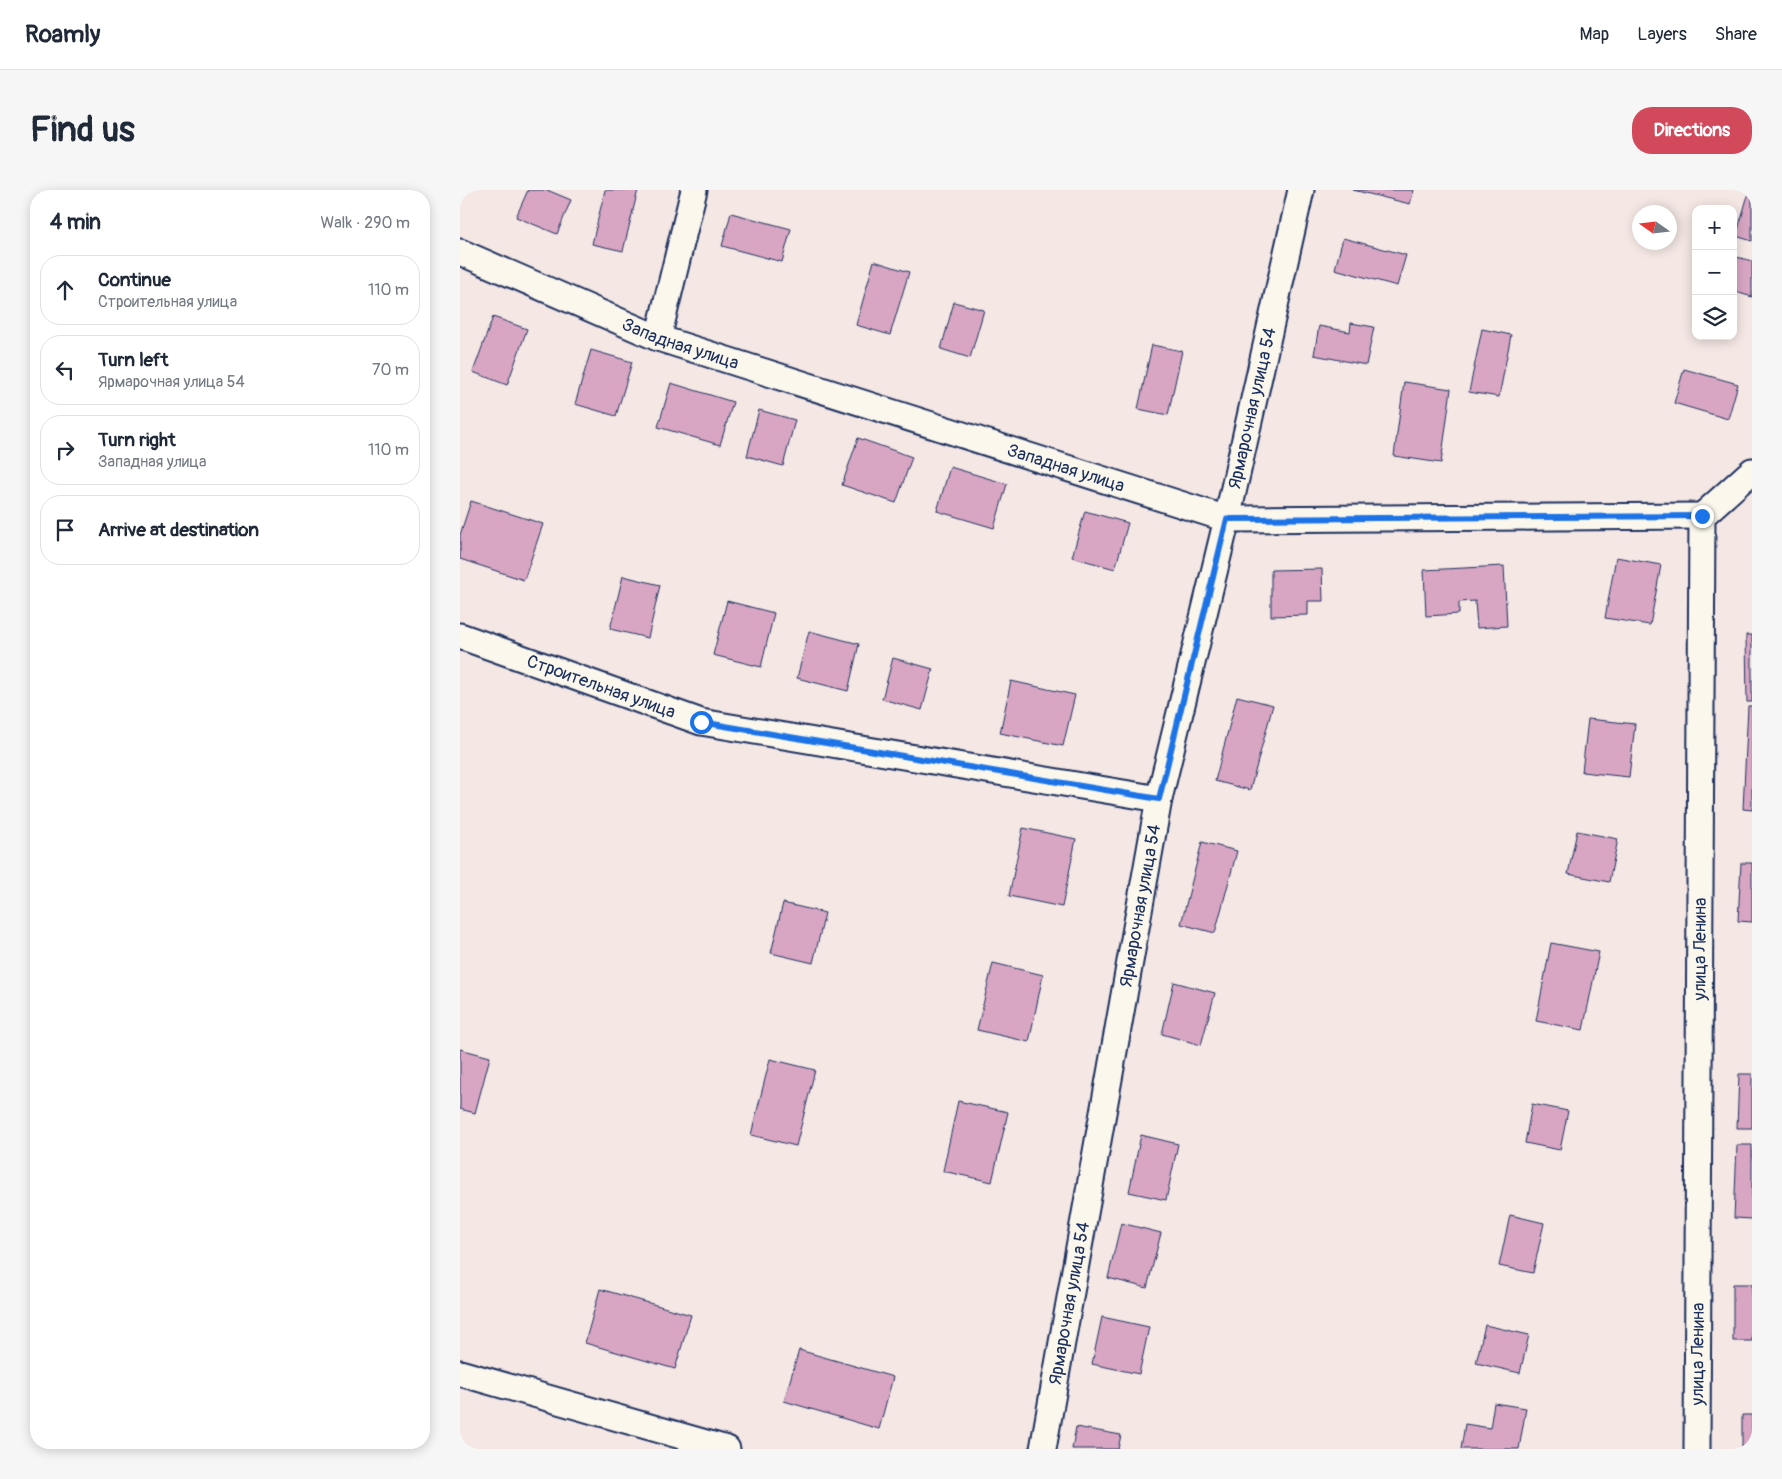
<!DOCTYPE html>
<html lang="en">
<head>
<meta charset="utf-8">
<style>
  :root { --surface:#fff; --page:#f6f6f7; --text:#1f2937; --muted:#747a83; --line:#e0e1e3; --accent:#d1495b }
  body { margin:0; font-family:Pangolin,sans-serif; background:var(--page); color:var(--text) }
  .controls { position:absolute; right:15px; top:15px; display:grid; overflow:hidden; border-radius:10px; box-shadow:0 2px 12px #0003 }
  .controls button { width:45px; height:45px; display:grid; place-items:center; padding:0; border:0; border-bottom:1px solid var(--line); background:var(--surface); color:var(--text); font:25px sans-serif }
  .compass { position:absolute; left:1172px; top:15px; width:45px; height:45px; border-radius:50%; background:var(--surface); box-shadow:0 2px 12px #0003; rotate:284deg }
  .stop { position:absolute; width:15px; height:15px; margin:-11px; border:4px solid #1a73e8; border-radius:50%; background:#fff }
  .stop.end { background:#1a73e8; border-color:#fff; box-shadow:0 1px 5px #0008 }
  .list { margin:0; padding:0; list-style:none }
  h2 { display:flex; justify-content:space-between; align-items:center; height:65px; margin:0; padding:0 20px; font-size:21px }
  h2 small { font-size:16px; font-weight:400; color:var(--muted) }
  .list li { display:grid; grid-template-columns:32px 1fr auto; gap:15px; align-items:center; box-sizing:border-box; height:70px; margin:0 10px 10px; padding:0 10px; border:1px solid var(--line); border-radius:20px }
  .list b { display:block; font-size:19px; white-space:nowrap }
  .list p { margin:0; font-size:16px; white-space:nowrap; color:var(--muted) }
  .list em { font-size:16px; font-style:normal; color:var(--muted) }
  .icon { flex:none; width:28px; height:28px; fill:none; stroke:currentColor; stroke-width:2; stroke-linecap:round; stroke-linejoin:round }
  .map { position:relative; flex:none; width:1292px; height:1259px; overflow:hidden; border-radius:20px }
  header { display:flex; align-items:center; gap:30px; box-sizing:border-box; height:70px; padding:0 25px; background:var(--surface); border-bottom:1px solid var(--line) }
  header strong { font-size:24px }
  nav { display:flex; gap:28px; margin-inline-start:auto; font-size:18px }
  .intro { display:flex; align-items:center; justify-content:space-between; box-sizing:border-box; height:120px; padding:0 30px }
  h1 { margin:0; font-size:35px }
  .button { padding:12px 22px; border-radius:20px; background:var(--accent); color:#fff; font-size:18px; font-weight:700 }
  main { display:flex; gap:30px; padding:0 30px }
  aside { flex:1; background:var(--surface); border-radius:20px; box-shadow:0 2px 12px #0003 }
  .map>svg:first-child { display:block }
  .building { fill:#d8a6c3; stroke:#1b2f5e }
  .lines { fill:none; stroke-linecap:round; stroke-linejoin:round }
  .street-casing { stroke:#1b2f5e; stroke-width:29 }
  .street { stroke:#fbf7ec; stroke-width:25 }
  .route { stroke:#1a73e8; stroke-width:6 }
  .labels { text-anchor:middle; stroke-width:4; stroke-linejoin:round; paint-order:stroke }
  .street-label { font-size:18px; fill:#1b2f5e; stroke:#fbf7ec }
</style>
</head>
<body>
<header>
<strong>Roamly</strong>
<nav><a>Map</a><a>Layers</a><a>Share</a></nav>
</header>
<div class="intro"><h1>Find us</h1><a class="button">Directions</a></div>
<main>
<aside>
<h2>4 min<small>Walk · 290 m</small></h2>
<ul class="list">
<li><svg class="icon" aria-label="ahead" viewBox="0 0 24 24"><path d="M12 20V5M6 11l6-6 6 6"/></svg><div><b>Continue</b><p>Строительная улица</p></div><em>110 m</em></li>
<li><svg class="icon" aria-label="left" viewBox="0 0 24 24"><path d="M17 20v-9H6M10 6l-5 5 5 5"/></svg><div><b>Turn left</b><p>Ярмарочная улица 54</p></div><em>70 m</em></li>
<li><svg class="icon" aria-label="right" viewBox="0 0 24 24"><path d="M7 20v-9h11M14 6l5 5-5 5"/></svg><div><b>Turn right</b><p>Западная улица</p></div><em>110 m</em></li>
<li><svg class="icon" aria-label="arrive" viewBox="0 0 24 24"><path d="M6 21V4h12l-3 4 3 4H6"/></svg><div><b>Arrive at destination</b></div></li>
</ul>
</aside>
<div class="map">
<svg width="1292" height="1259" viewBox="0 0 1292 1259">
  <rect width="100%" height="100%" fill="#f4e7e4"/>
  <filter id="ink" filterUnits="userSpaceOnUse"><feTurbulence type="fractalNoise" baseFrequency=".02" numOctaves="2"/><feDisplacementMap in="SourceGraphic" scale="10" xChannelSelector="R" yChannelSelector="G"/><feConvolveMatrix kernelMatrix="1 2 1 2 8 2 1 2 1" color-interpolation-filters="sRGB"/></filter>
  <g filter="url(#ink)">
    <path class="building" d="M68 0H87L111 10 97 44 56 27Z
      M145 0H178L163 61 132 54Z
      M893 0H954L950 14Z
      M1288 5 1292 6V51L1276 46Z
      M271 23 331 39 322 72 262 56Z
      M883 48 946 65 937 96 875 79Z
      M1273 66 1292 71V107L1273 101Z
      M414 71 449 82 430 145 396 135Z
      M494 112 524 120 510 168 481 159Z
      M33 127 67 139 47 195 13 182Z
      M891 133 914 137 906 175 854 165 859 136 890 142Z
      M1022 139 1051 145 1039 207 1009 202Z
      M692 155 722 161 708 225 678 219Z
      M131 160 172 172 156 226 115 214Z
      M1224 179 1278 194 1268 229 1214 213Z
      M944 192 991 199 981 273 934 266Z
      M211 193 273 212 260 255 198 237Z
      M299 220 335 230 323 276 287 266Z
      M398 248 452 267 436 313 382 295Z
      M490 277 547 294 534 338 477 321Z
      M11 311 83 334 64 390 0 369V345Z
      M625 321 668 333 655 379 612 367Z
      M1156 367 1201 375 1190 435 1145 428Z
      M1044 376 1047 436 1017 438 1015 411 999 412V424L966 426 964 380Z
      M862 379 863 411H848V425L811 426V380Z
      M163 386 200 395 188 448 150 439Z
      M267 411 314 423 301 477 253 465Z
      M349 441 399 454 388 501 337 488Z
      M1286 445H1292V512H1287Z
      M433 468 473 479 462 520 422 509Z
      M551 491 615 505 603 556 540 543Z
      M777 506 813 515 790 600 755 591Z
      M1288 516H1292V620L1283 619Z
      M1128 529 1175 534 1169 587 1122 582Z
      M563 638 616 649 602 717 549 706Z
      M1117 641 1158 649 1149 692 1108 684Z
      M742 652 777 661 755 743 721 734Z
      M1281 673H1292V732L1278 731Z
      M323 713 365 723 353 773 311 763Z
      M1091 753 1139 762 1123 840 1076 831Z
      M533 773 583 785 569 852 517 840Z
      M714 792 755 803 741 855 702 844Z
      M0 859 30 867 15 923 0 919Z
      M310 869 355 880 336 956 291 945Z
      M1279 884H1292V938H1277Z
      M498 911 548 922 532 992 483 981Z
      M1072 914 1108 921 1100 960 1065 953Z
      M681 945 718 954 706 1010 669 1002Z
      M1277 955H1292V1029L1274 1028Z
      M1050 1025 1084 1033 1073 1083 1039 1076Z
      M661 1033 701 1043 687 1098 648 1088Z
      M1273 1094H1292V1151H1273Z
      M140 1099 231 1125 215 1179 125 1153Z
      M642 1127 689 1137 679 1184 632 1174Z
      M1025 1135 1069 1145 1060 1183 1016 1173Z
      M339 1160 433 1187 419 1239 324 1211Z
      M1034 1213 1066 1218 1059 1259H1001L1005 1234 1030 1238Z
      M1282 1225H1292V1257H1282Z
      M616 1237 661 1245 658 1259H612Z"/>
    <g class="lines">
      <defs>
        <g id="street">
          <path id="s1" d="M0 62 198 148 767 329 1242 326"/>
          <path d="M198 148 234 0"/>
          <path id="s2" d="M0 446 241 532 699 609"/>
          <path d="M0 1183 267 1259"/>
          <path id="s3" d="M583 1259 699 609 767 329 841 0"/>
          <path id="s4" d="M1237 1259 1242 326 1292 281"/>
        </g>
      </defs>
      <use href="#street" class="street-casing"/>
      <use href="#street" class="street"/>
    </g>
  </g>
  <g class="lines" filter="url(#ink)">
    <path class="route" d="M241 532 699 609 767 329 1242 326"/>
  </g>
  <g class="labels">
    <g class="street-label">
      <text dy="6" stroke="none"><textPath href="#s1" startOffset="239">Западная улица</textPath></text>
      <text dy="6" stroke="none"><textPath href="#s3" startOffset="1062">Ярмарочная улица 54</textPath></text>
      <text dy="6" stroke="none"><textPath href="#s1" startOffset="644">Западная улица</textPath></text>
      <text dy="6" stroke="none"><textPath href="#s2" startOffset="150">Строительная улица</textPath></text>
      <text dy="6" stroke="none"><textPath href="#s3" startOffset="552">Ярмарочная улица 54</textPath></text>
      <text dy="6" stroke="none"><textPath href="#s4" startOffset="500">улица Ленина</textPath></text>
      <text dy="6" stroke="none"><textPath href="#s3" startOffset="148">Ярмарочная улица 54</textPath></text>
      <text dy="6" stroke="none"><textPath href="#s4" startOffset="95">улица Ленина</textPath></text>
    </g>
  </g>
</svg>
<div class="controls">
<button>+</button>
<button>−</button>
<button><svg class="icon" aria-label="layers" viewBox="0 0 24 24"><path d="M12 4l9 5-9 5-9-5zM3 14l9 5 9-5"/></svg></button>
</div>
<svg class="compass" viewBox="-18 -18 36 36"><path d="M0-13l5 13h-10z" fill="#e53935"/><path d="M0 13l5-13h-10z" fill="#747a83"/></svg>
<div class="stop" style="left:241px;top:532px"></div>
<div class="stop end" style="left:1242px;top:326px"></div>
</div>
</main>
</body>
</html>
